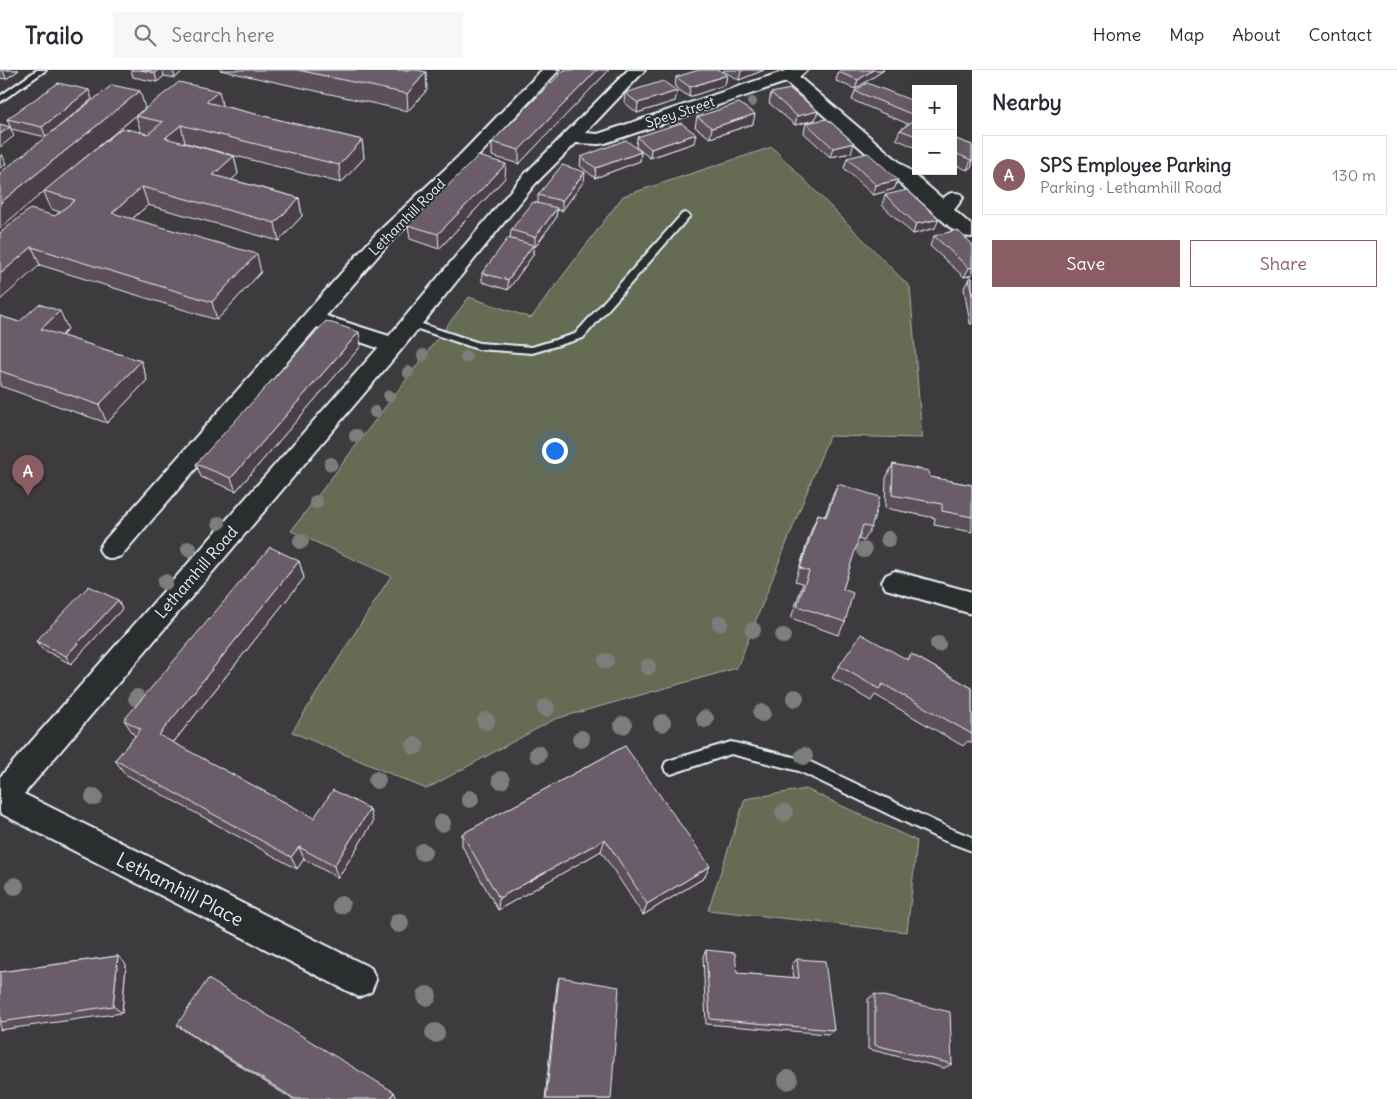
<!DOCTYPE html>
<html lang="en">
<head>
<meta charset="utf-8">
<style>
  :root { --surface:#fff; --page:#f7f7f7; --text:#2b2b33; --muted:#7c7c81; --line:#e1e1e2; --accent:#8a5d65 }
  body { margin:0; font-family:Delius,sans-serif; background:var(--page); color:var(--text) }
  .controls { position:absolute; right:15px; top:15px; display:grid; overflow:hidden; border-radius:0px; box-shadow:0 5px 20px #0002 }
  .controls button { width:45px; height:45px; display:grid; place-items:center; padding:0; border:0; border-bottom:1px solid var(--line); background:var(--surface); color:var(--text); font:25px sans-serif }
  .you { position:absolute; left:554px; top:380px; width:18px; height:18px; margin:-12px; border:4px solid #fff; border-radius:50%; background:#1a73e8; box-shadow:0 0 0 8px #1a73e833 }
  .badge { display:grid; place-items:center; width:32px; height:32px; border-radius:50%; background:var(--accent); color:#fff; font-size:16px; font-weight:700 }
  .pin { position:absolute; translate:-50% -41px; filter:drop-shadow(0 1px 2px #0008) }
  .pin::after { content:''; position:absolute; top:26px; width:18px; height:15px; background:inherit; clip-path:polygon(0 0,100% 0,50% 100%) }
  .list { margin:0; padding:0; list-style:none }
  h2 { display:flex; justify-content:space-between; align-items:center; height:65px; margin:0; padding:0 20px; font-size:21px }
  h2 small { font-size:16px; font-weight:400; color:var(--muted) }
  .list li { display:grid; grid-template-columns:32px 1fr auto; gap:15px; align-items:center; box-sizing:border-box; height:80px; margin:0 10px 10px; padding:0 10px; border:1px solid var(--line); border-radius:0px }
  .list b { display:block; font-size:19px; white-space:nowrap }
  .list p { margin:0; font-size:16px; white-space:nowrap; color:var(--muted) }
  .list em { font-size:16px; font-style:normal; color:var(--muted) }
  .actions { display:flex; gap:10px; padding:15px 20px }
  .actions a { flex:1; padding:11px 0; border:1px solid var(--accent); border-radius:0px; text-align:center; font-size:18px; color:var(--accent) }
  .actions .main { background:var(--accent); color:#fff }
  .icon { flex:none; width:28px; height:28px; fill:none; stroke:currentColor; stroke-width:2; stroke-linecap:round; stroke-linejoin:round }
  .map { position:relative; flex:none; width:972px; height:1029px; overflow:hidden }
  header { display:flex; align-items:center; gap:30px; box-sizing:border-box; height:70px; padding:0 25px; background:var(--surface); border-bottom:1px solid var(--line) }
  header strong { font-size:24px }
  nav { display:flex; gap:28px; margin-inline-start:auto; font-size:18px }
  .search { width:350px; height:45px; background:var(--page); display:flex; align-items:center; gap:12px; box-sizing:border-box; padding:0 18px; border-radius:0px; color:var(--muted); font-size:19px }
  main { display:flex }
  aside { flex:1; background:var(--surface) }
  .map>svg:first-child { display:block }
  .green { fill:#666c52; stroke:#a7aea5 }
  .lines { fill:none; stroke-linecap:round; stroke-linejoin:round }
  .lane-casing { stroke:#e8f1f8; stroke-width:4 }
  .street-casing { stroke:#e8f1f8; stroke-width:4 }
  .lane { fill:#2a2d2e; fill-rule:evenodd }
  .street { fill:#2a2d2e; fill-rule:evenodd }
  .tree { fill:#7c7e7c }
  .wall { fill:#5c4f59; stroke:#e8f1f8 }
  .shaded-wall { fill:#4b4048; stroke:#e8f1f8 }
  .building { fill:#6b5c67; stroke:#e8f1f8 }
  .labels { text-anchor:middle; stroke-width:4; stroke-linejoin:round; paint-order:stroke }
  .far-street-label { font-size:14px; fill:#e8f1f8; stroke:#2a2d2e }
  .street-label { font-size:16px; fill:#e8f1f8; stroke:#2a2d2e }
  .near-street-label { font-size:19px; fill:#e8f1f8; stroke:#2a2d2e }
</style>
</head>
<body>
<header>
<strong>Trailo</strong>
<div class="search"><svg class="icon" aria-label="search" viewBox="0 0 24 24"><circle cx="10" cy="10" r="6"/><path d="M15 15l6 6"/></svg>Search here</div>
<nav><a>Home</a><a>Map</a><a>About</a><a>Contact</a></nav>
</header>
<main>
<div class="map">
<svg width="972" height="1029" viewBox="0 0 972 1029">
  <rect width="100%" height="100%" fill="#3e3b3f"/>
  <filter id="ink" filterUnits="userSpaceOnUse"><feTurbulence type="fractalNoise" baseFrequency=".02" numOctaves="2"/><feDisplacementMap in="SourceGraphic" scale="10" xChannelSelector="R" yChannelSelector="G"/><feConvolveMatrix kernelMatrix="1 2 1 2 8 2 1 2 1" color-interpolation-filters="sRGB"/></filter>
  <g filter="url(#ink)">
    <path class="green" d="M772 77 910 217 922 368 829 366 737 598 555 649 426 719 292 662 391 506 291 461 469 227 531 248 623 126Z
      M806 719 917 771 907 862 708 840 745 729Z"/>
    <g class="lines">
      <defs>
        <path id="lane" d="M37 0H46L0 32V26Z
          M685 143 690 146 688 148 583 268 532 283 478 279 406 255 405 253 410 250 479 273 532 277 575 264 682 144Z
          M731 672 806 690 949 758 972 767V781L940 769 799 701 731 684 671 704 666 702 664 697 666 692 671 690Z"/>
        <path id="street" d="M542 0H559L470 95 389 173 326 246 389 266 523 106 628 0H645L585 63 598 64 788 0H807L799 7 943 129C948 123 952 122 961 124L963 128 954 140 972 156V167L960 166 786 12 605 73 599 74 576 73 535 114 401 280 24 724 371 898 376 910 371 922 359 927 0 743V707L378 278 317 257 121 486 112 489 103 486 99 479 103 472 375 165 458 87Z
          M895 501 972 522V544L886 519 882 512 886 505Z"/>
      </defs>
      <use href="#lane" class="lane-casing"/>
      <use href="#street" class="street-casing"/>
      <use href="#lane" class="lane"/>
      <use href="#street" class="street"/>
    </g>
    <g class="tree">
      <circle cx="752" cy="32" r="5"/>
      <circle cx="423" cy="285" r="6"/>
      <circle cx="466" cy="287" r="6"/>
      <circle cx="408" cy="302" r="6"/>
      <circle cx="389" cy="326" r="6"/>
      <circle cx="375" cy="342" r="6"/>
      <circle cx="356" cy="366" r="7"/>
      <circle cx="331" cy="394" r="7"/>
      <circle cx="316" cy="432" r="7"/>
      <circle cx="219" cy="453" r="7"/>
      <circle cx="888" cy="469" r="8"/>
      <circle cx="301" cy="471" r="8"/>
      <circle cx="189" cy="479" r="8"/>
      <circle cx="864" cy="480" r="8"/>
      <circle cx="165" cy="512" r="8"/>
      <circle cx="720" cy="553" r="8"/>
      <circle cx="753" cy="560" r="8"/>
      <circle cx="783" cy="566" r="8"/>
      <circle cx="938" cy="574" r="8"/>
      <circle cx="606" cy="591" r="8"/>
      <circle cx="648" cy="597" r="8"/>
      <circle cx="137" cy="628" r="9"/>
      <circle cx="795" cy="628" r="9"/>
      <circle cx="546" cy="638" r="9"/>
      <circle cx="762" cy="643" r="9"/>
      <circle cx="705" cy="649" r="9"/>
      <circle cx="486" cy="651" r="9"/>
      <circle cx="662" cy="653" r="9"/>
      <circle cx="623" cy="655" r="9"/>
      <circle cx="581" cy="669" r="9"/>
      <circle cx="415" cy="676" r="9"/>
      <circle cx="538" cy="684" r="9"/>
      <circle cx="804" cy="686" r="9"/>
      <circle cx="377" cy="710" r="9"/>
      <circle cx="501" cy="710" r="9"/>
      <circle cx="94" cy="727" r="9"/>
      <circle cx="470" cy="729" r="9"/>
      <circle cx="784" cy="743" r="9"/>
      <circle cx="442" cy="753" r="9"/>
      <circle cx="423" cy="782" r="9"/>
      <circle cx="15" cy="816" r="9"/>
      <circle cx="341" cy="835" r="9"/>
      <circle cx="399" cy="853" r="10"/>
      <circle cx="427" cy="926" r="10"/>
      <circle cx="435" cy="963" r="10"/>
      <circle cx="788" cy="1010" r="10"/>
    </g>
    <path class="wall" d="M0 0H19L6 9 0 8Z
      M131 0H184L175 8 164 6 157 12 133 7Z
      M220 0H417L427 20 408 41Z
      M564 0H609L519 94 492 86V72Z
      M724 0H764L739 10 723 1Z
      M884 0 855 19 836 11 838 2Z
      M727 5 725 15 689 27 675 17 676 7Z
      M89 20 92 29 47 66 145 38 88 86 141 62 136 46 222 36 362 70 364 88 341 113 185 73 234 86 238 104 232 110 299 128 302 146 279 171 148 135 132 149 261 202 217 250 40 195 0 163 55 146 60 142 51 139 44 122 46 67 11 59 7 49Z
      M677 21 675 31 637 43 624 32 625 23Z
      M855 21 916 32V78L896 69 900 60 908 54 852 30Z
      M771 23 818 41 815 50 795 55 769 33Z
      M697 47 753 54 710 68 695 57Z
      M806 53 851 83 830 87 804 63Z
      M637 67 694 73 650 88 636 77Z
      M953 68 972 75V96L967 100 953 94Z
      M641 82 640 91 595 108 580 96 581 87Z
      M847 88 898 110 894 119 873 125 844 98Z
      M505 108 439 179 410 169 408 155Z
      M584 111 562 141 557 140 556 148 535 177 533 176V185L508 220 482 212V203L510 169 511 160 538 133V125Z
      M885 125 935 158 913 164 882 135Z
      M934 166 972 174V205L964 207 930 176Z
      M969 208H972V254H970L964 218Z
      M0 246 19 252 68 259 62 266 141 291 147 310 107 353 0 316Z
      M361 276 236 421 201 407 196 394Z
      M893 394 930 407 972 415V462L934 455 935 448 885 438 886 408Z
      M838 414 871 458 864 471 858 469 843 519 845 552 838 565 791 548 803 513 795 511 812 458 818 444 825 446 832 427Z
      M299 491 304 508 173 673 314 748 373 752 338 808 304 789 297 799 125 704 115 690 135 666 134 665 124 650Z
      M122 539 71 594 42 579 36 571Z
      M911 584 972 618V673L968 671 963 676 875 625 871 631 832 608 839 596 907 589Z
      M625 676 704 808 643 845 601 781 498 840 462 776V764Z
      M706 880 737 903 794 908 792 894 797 889 834 960 828 964 706 954 703 886Z
      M118 886 126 894 122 943 0 960V902Z
      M559 907 611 1029H545L557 915Z
      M875 924 952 994 944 998 868 979V929Z
      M177 955 394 1022 396 1027 395 1029H292L185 961Z"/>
    <path class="shaded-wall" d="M3 0H19L6 9Z
      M158 0H163L164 6 157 12 155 3Z
      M173 0H184L175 8Z
      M597 0H609L519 94V80Z
      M744 0H764L739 10 741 1Z
      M873 0H884L855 19 858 10Z
      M426 2 427 20 408 41 407 24Z
      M727 5 725 15 689 27 690 17Z
      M89 20 92 29 46 67 42 57Z
      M140 21 145 38 0 158V133Z
      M219 21 223 39 206 32Z
      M677 21 675 31 637 43 638 33Z
      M818 41 815 50 795 55 797 46Z
      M755 44 753 54 710 68 712 58Z
      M181 55 185 73 170 86 165 68Z
      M10 57 14 66 0 77V64Z
      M696 64 694 73 650 88 651 79Z
      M362 70 364 88 341 113 339 95Z
      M854 73 851 83 830 87 833 78Z
      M641 82 640 91 595 108 596 98Z
      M2 84 6 94 0 98V86Z
      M234 86 238 104 218 123 213 105Z
      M971 90H972V96L967 100Z
      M506 94 505 108 439 179 438 164Z
      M585 102 584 111 562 141V131Z
      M898 110 894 119 873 125 876 115Z
      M142 117 148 135 118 161 112 143Z
      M299 128 302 146 279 171 275 153Z
      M557 138 556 148 535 177V167Z
      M939 149 935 158 913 164 916 154Z
      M533 175V185L508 220V210Z
      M32 177 40 195 0 230V204Z
      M257 184 261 202 217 250 212 232Z
      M972 197V205L964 207 969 198Z
      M60 241 68 259 49 277 41 259Z
      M359 262 361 276 236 421 231 408Z
      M141 291 147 310 107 353 99 335Z
      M299 491 304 508 168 679 159 665Z
      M118 530 122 539 71 594 66 586Z
      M370 739 373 752 338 808 334 796Z
      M605 769 601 781 498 840 499 828Z
      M299 777 304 789 297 799 291 787Z
      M710 796 704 808 643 845 647 834Z
      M118 886 126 894 122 943 113 936Z
      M394 1022 396 1027 395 1029H390Z"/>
    <path class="building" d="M141 0H158L155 3Z
      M298 0H417L426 2 407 24Z
      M564 0H597L519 80 492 72Z
      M699 0H719L727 5 690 17 676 7Z
      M841 0H873L858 10 838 2Z
      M663 11 677 21 638 33 625 23Z
      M179 12 219 21 206 32 362 70 339 95 181 55 165 68 234 86 213 105 299 128 275 153 142 117 112 143 257 184 212 232 32 177 0 204V163L30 139 55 146 75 130 44 121 122 58 148 64 163 52 136 46Z
      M58 13 89 20 42 57 7 49Z
      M867 13 916 32V46L855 21Z
      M112 15 140 21 0 133V103Z
      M790 19 818 41 797 46 771 23Z
      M739 33 755 44 712 58 697 47Z
      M827 49 854 73 833 78 806 53Z
      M913 51 916 52V66L900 60Z
      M681 53 696 64 651 79 637 67Z
      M0 54 10 57 0 64Z
      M953 68 972 75V90H971L953 82Z
      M626 70 641 82 596 98 581 87Z
      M868 83 898 110 876 115 847 88Z
      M478 86 506 94 438 164 408 155Z
      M562 95 585 102 562 131 538 125Z
      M907 120 939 149 916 154 885 125Z
      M533 132 557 138 535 167 511 160Z
      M957 160 972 174V197L969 198 934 166Z
      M508 168 533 175 508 210 482 203Z
      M969 208H972V226Z
      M39 234 60 241 41 259 141 291 99 335 0 301V246L19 252Z
      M326 251 359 262 231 408 196 394Z
      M893 394 929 401 930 407 972 415V447L942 441V434L892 425Z
      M838 414 880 427 871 458 863 455 843 519 853 523 845 552 797 536 809 501 800 498 818 444 826 447Z
      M270 477 299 491 159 665 314 748 333 720 370 739 334 796 299 777 291 787 115 690 141 659 124 650Z
      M89 516 118 530 66 586 36 571Z
      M861 564 908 590 911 584 972 618V664L883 614 879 619 839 596Z
      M625 676 710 796 647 834 605 769 499 828 462 764Z
      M706 880 735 883 737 903 799 908 797 889 825 891 834 960 710 949Z
      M118 886 113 936 0 952V902Z
      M559 907 619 917 611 1029H546Z
      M208 909 394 1022 390 1029H295L177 955Z
      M875 924 950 942 952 994 875 975Z"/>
  </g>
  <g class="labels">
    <g class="far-street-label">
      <text transform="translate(680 42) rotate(-18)" y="5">Spey Street</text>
      <text transform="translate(407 147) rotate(-45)" y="5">Lethamhill Road</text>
    </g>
    <g class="street-label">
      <text transform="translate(196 502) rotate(-49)" y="6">Lethamhill Road</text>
    </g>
    <g class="near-street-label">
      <text transform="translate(180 819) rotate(27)" y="7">Lethamhill Place</text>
    </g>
  </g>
</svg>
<div class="controls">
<button>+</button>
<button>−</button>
</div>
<div class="you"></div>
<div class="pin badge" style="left:28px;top:426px">A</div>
</div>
<aside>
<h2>Nearby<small></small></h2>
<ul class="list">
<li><span class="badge">A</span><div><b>SPS Employee Parking</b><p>Parking · Lethamhill Road</p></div><em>130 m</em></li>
</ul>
<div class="actions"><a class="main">Save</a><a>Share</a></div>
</aside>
</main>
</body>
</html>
